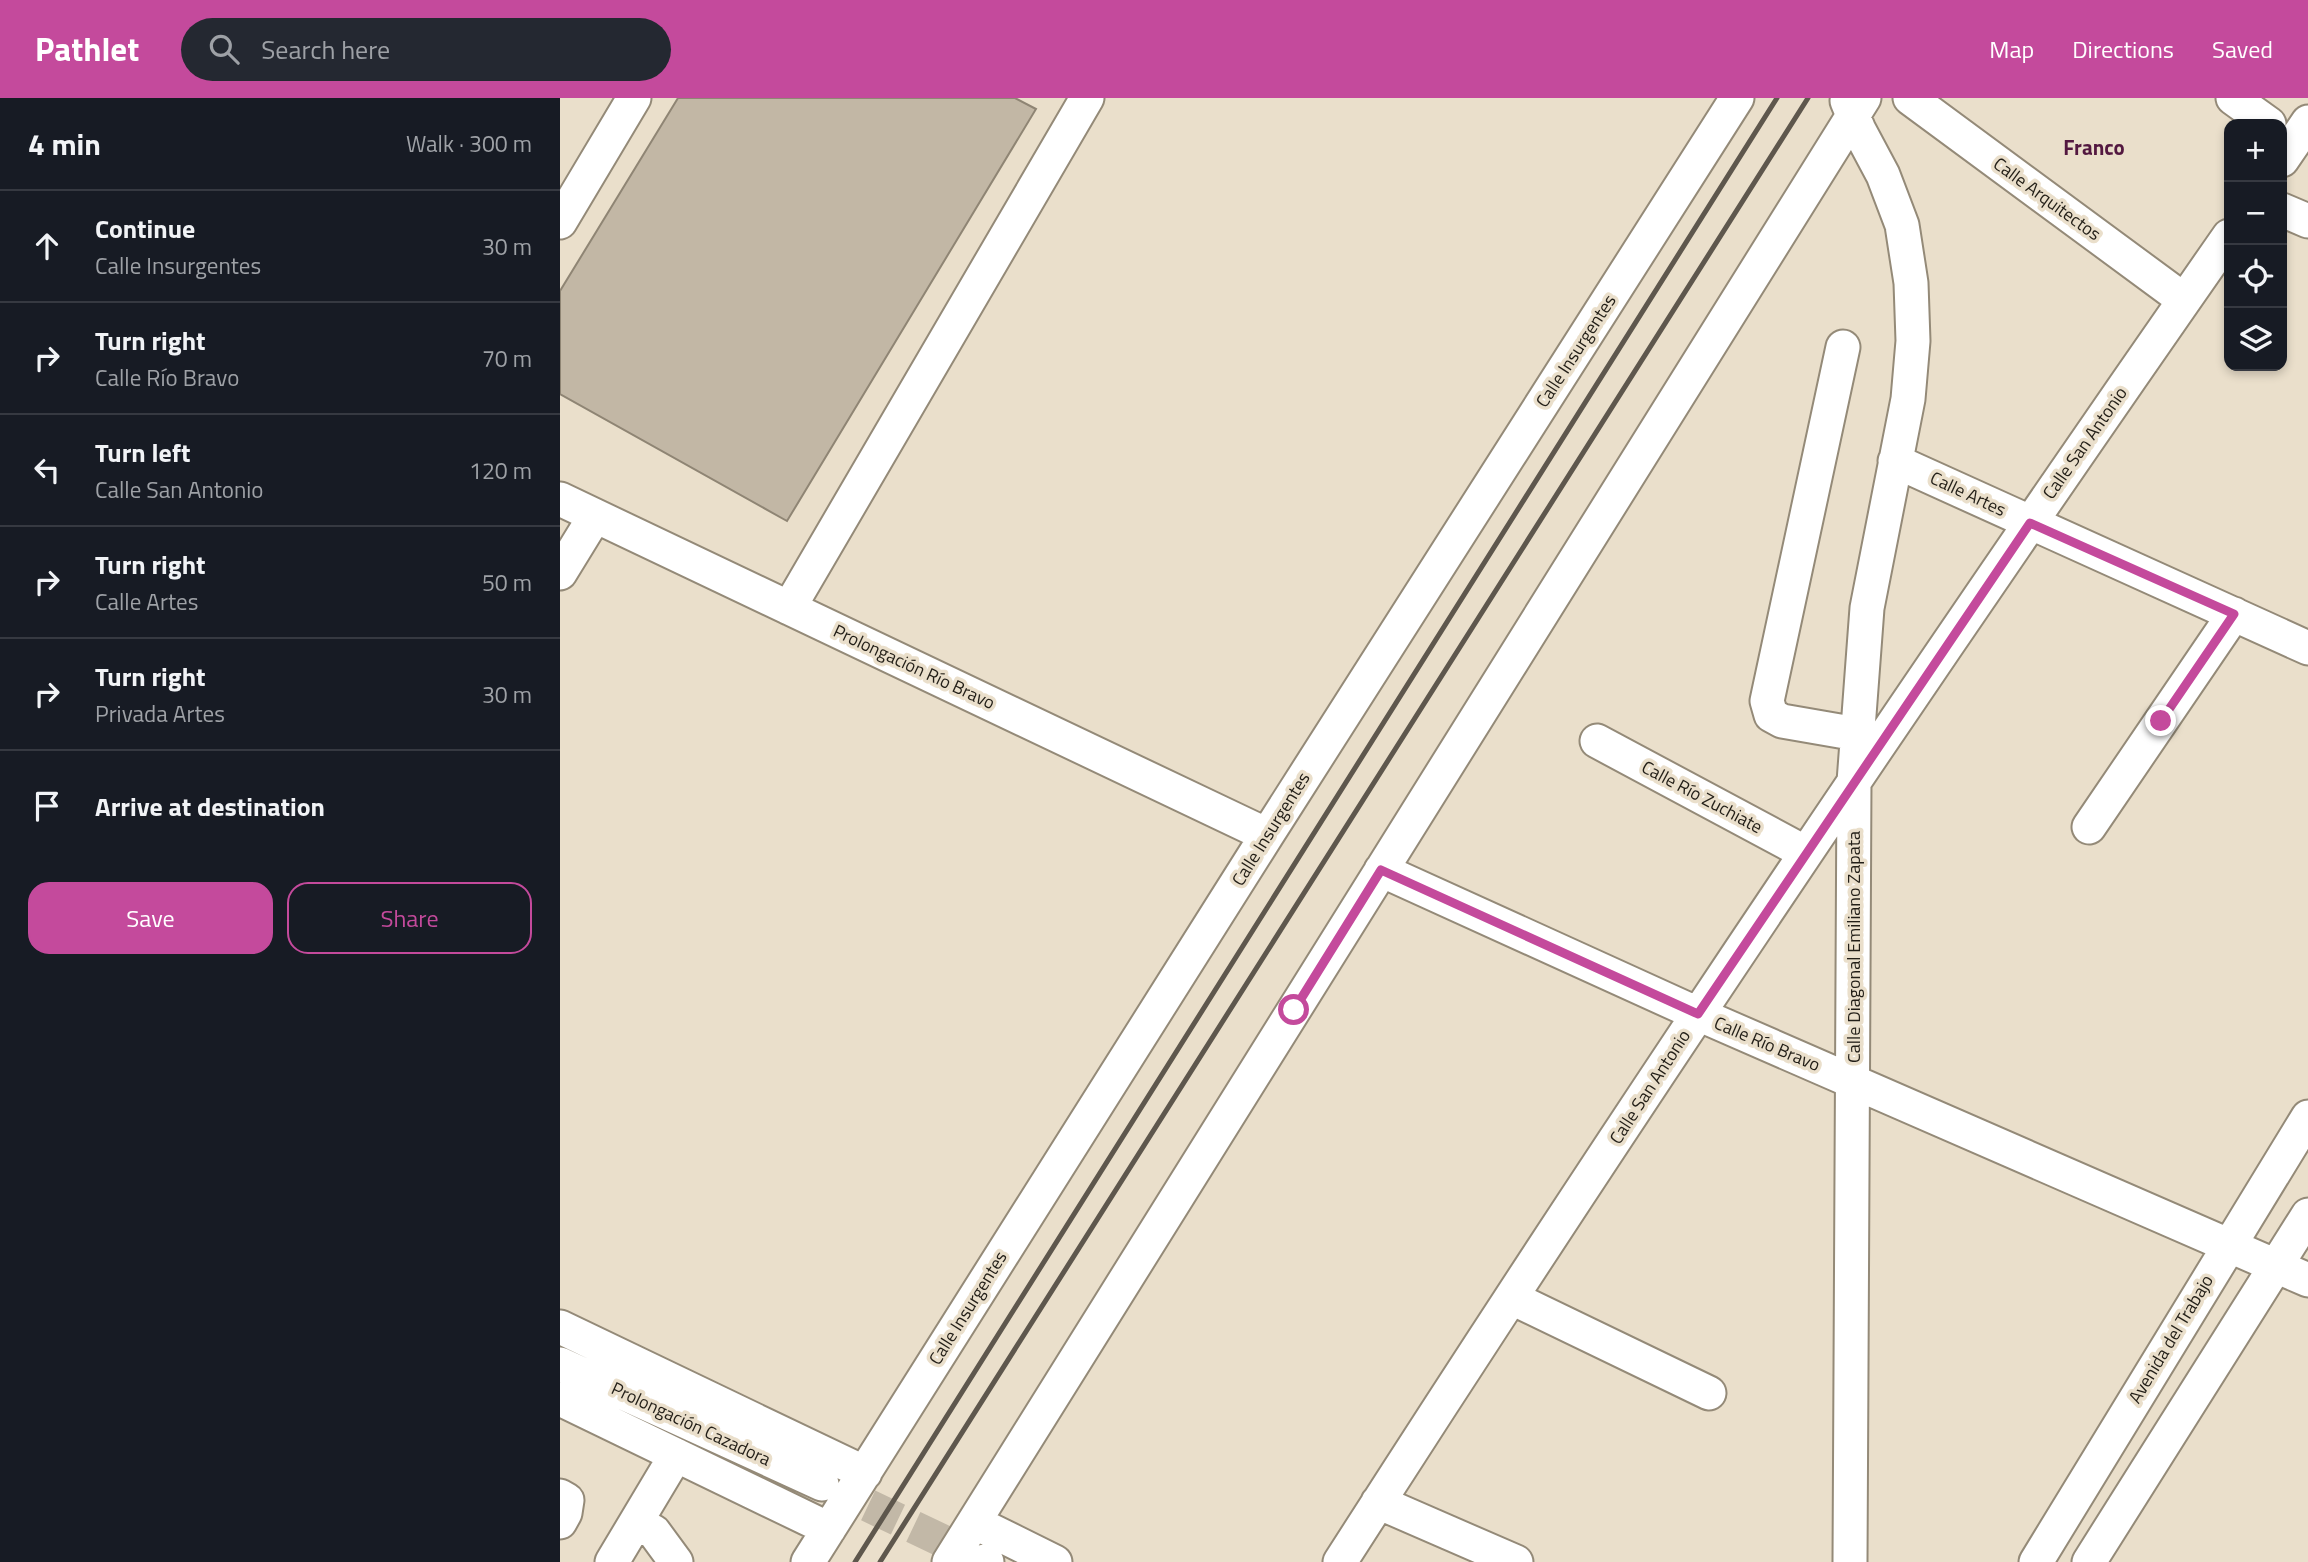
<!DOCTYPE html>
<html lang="en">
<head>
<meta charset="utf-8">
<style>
  :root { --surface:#171b24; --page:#242831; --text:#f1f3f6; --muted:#9ea1a6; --line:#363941; --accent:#c44a9c }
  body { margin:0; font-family:"Titillium Web",sans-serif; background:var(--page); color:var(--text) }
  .controls { position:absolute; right:21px; top:21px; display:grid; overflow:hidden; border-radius:14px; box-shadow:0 4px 10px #0003 }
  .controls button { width:63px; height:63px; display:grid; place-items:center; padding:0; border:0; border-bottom:2px solid var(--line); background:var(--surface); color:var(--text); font:35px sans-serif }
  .stop { position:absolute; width:21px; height:21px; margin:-16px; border:5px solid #c44a9c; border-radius:50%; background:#fff }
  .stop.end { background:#c44a9c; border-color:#fff; box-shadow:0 2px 7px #0008 }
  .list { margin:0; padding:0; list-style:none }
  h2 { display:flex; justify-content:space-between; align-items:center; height:91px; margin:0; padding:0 28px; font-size:30px }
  h2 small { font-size:23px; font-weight:400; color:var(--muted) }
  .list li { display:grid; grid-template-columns:46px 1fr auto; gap:21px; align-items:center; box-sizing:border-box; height:112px; padding:0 28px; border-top:2px solid var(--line) }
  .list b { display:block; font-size:26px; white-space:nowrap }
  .list p { margin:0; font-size:23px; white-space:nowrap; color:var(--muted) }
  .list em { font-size:23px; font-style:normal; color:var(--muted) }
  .actions { display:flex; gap:14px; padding:21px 28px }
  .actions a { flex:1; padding:16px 0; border:2px solid var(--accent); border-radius:21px; text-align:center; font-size:24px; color:var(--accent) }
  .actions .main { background:var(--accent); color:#fff }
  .icon { flex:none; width:38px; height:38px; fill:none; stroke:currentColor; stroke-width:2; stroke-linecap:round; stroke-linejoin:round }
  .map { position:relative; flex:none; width:1748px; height:1464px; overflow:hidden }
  header { display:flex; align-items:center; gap:42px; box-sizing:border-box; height:98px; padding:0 35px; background:var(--accent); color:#fff }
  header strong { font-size:33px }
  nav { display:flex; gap:38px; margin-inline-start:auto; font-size:24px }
  .search { width:490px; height:63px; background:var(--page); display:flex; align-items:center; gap:18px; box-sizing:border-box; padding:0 24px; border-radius:38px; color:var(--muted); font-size:26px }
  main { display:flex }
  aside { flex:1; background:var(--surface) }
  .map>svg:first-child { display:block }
  .building { fill:#c2b7a5; stroke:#8f8574; stroke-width:2 }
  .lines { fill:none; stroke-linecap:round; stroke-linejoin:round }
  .minor-tunnel { stroke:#c2b8a7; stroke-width:33; stroke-dasharray:33 17; stroke-linecap:butt }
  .minor-casing { stroke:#948a78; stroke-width:37 }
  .minor { stroke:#fff; stroke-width:33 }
  .rail { stroke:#5e574d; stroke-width:5 }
  .route { stroke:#c44a9c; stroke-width:9 }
  .labels { text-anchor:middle; stroke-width:7; stroke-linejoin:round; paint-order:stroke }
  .street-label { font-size:18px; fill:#221e17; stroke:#eadfcb }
  .quarter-label { font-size:21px; font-weight:bold; fill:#531840; stroke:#eadfcb }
</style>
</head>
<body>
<header>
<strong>Pathlet</strong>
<div class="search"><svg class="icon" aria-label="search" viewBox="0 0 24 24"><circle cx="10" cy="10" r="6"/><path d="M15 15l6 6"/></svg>Search here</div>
<nav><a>Map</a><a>Directions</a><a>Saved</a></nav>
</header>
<main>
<aside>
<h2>4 min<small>Walk · 300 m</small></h2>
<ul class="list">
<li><svg class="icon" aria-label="ahead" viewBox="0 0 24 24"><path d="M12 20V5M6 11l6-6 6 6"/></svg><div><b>Continue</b><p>Calle Insurgentes</p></div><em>30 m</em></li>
<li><svg class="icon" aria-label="right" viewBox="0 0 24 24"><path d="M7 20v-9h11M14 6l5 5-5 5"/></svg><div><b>Turn right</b><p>Calle Río Bravo</p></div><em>70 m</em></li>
<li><svg class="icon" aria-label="left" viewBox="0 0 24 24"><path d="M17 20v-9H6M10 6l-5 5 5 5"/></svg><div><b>Turn left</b><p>Calle San Antonio</p></div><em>120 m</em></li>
<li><svg class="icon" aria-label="right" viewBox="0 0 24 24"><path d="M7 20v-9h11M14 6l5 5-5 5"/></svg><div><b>Turn right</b><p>Calle Artes</p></div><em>50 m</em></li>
<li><svg class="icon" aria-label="right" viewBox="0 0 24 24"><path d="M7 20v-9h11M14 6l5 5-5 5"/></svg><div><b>Turn right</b><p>Privada Artes</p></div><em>30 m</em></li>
<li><svg class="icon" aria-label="arrive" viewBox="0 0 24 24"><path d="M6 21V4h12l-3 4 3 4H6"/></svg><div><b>Arrive at destination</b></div></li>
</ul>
<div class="actions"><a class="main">Save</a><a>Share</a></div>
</aside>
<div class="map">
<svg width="1748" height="1464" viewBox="0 0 1748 1464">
  <rect width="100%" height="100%" fill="#eadfcb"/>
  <path class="building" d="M118 0H455L476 11 227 423 0 296V193Z"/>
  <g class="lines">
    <path class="minor-tunnel" d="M263 1386 423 1462"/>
    <defs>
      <path id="minor" d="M1350 0 1624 202
        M1673 0 1709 26
        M1287 3 1299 32 1323 77 1342 127 1351 185 1353 243 1348 301 1307 510 1294 684 1290 1464
        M1722 62 1748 24
        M1722 112 1748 123
        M0 124 74 0
        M1283 249 1207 603 1211 617 1222 623 1297 636
        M1335 363 1748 550
        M0 401 707 737
        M0 475 35 418
        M229 510 527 0
        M1037 643 1246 755
        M1529 729 1674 516
        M821 772 1138 916 1748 1182
        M952 1200 1149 1295
        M0 1229 305 1375
        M0 1266 262 1386
        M0 1301 269 1431
        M0 1398 7 1402 5 1415 0 1424
        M818 1404 956 1464
        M76 1424 94 1434 116 1464
        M414 1424 495 1464
        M425 1463 427 1464
        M52 1464 116 1357
        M248 1464 707 737 1177 0
        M389 1464 1304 0
        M780 1464C1067 1016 1365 574 1669 138
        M1476 1464 1748 1019
        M1529 1464 1748 1117"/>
    </defs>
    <use href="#minor" class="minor-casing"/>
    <use href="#minor" class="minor"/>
    <path class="rail" d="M295 1464 1217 0
      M320 1464 1248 0"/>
  </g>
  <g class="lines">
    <path class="route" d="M734 912 821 772 1138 916 1470 425 1674 516 1601 623"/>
  </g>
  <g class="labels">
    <g class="street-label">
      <text transform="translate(1487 101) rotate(36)" y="6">Calle Arquitectos</text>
      <text transform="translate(1016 253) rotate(-57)" y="6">Calle Insurgentes</text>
      <text transform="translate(1525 345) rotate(-55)" y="6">Calle San Antonio</text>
      <text transform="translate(1408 396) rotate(25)" y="6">Calle Artes</text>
      <text transform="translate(354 569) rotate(25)" y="6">Prolongación Río Bravo</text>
      <text transform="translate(1142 699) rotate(28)" y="6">Calle Río Zuchiate</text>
      <text transform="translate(711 731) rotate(-58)" y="6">Calle Insurgentes</text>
      <text transform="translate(1294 849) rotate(-90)" y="6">Calle Diagonal Emiliano Zapata</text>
      <text transform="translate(1207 946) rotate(23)" y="6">Calle Río Bravo</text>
      <text transform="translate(1090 989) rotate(-57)" y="6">Calle San Antonio</text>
      <text transform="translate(408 1210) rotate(-58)" y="6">Calle Insurgentes</text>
      <text transform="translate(1611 1241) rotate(-59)" y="6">Avenida del Trabajo</text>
      <text transform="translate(131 1326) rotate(25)" y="6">Prolongación Cazadora</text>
    </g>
    <g class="quarter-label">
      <text x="1534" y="57">Franco</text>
    </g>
  </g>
</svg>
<div class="controls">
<button>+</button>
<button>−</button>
<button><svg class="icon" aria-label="locate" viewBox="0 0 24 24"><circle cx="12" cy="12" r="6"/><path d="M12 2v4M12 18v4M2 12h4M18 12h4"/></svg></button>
<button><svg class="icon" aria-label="layers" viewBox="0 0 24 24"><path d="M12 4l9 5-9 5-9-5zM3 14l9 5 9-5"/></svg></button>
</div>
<div class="stop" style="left:734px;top:912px"></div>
<div class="stop end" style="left:1601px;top:623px"></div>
</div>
</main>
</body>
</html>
